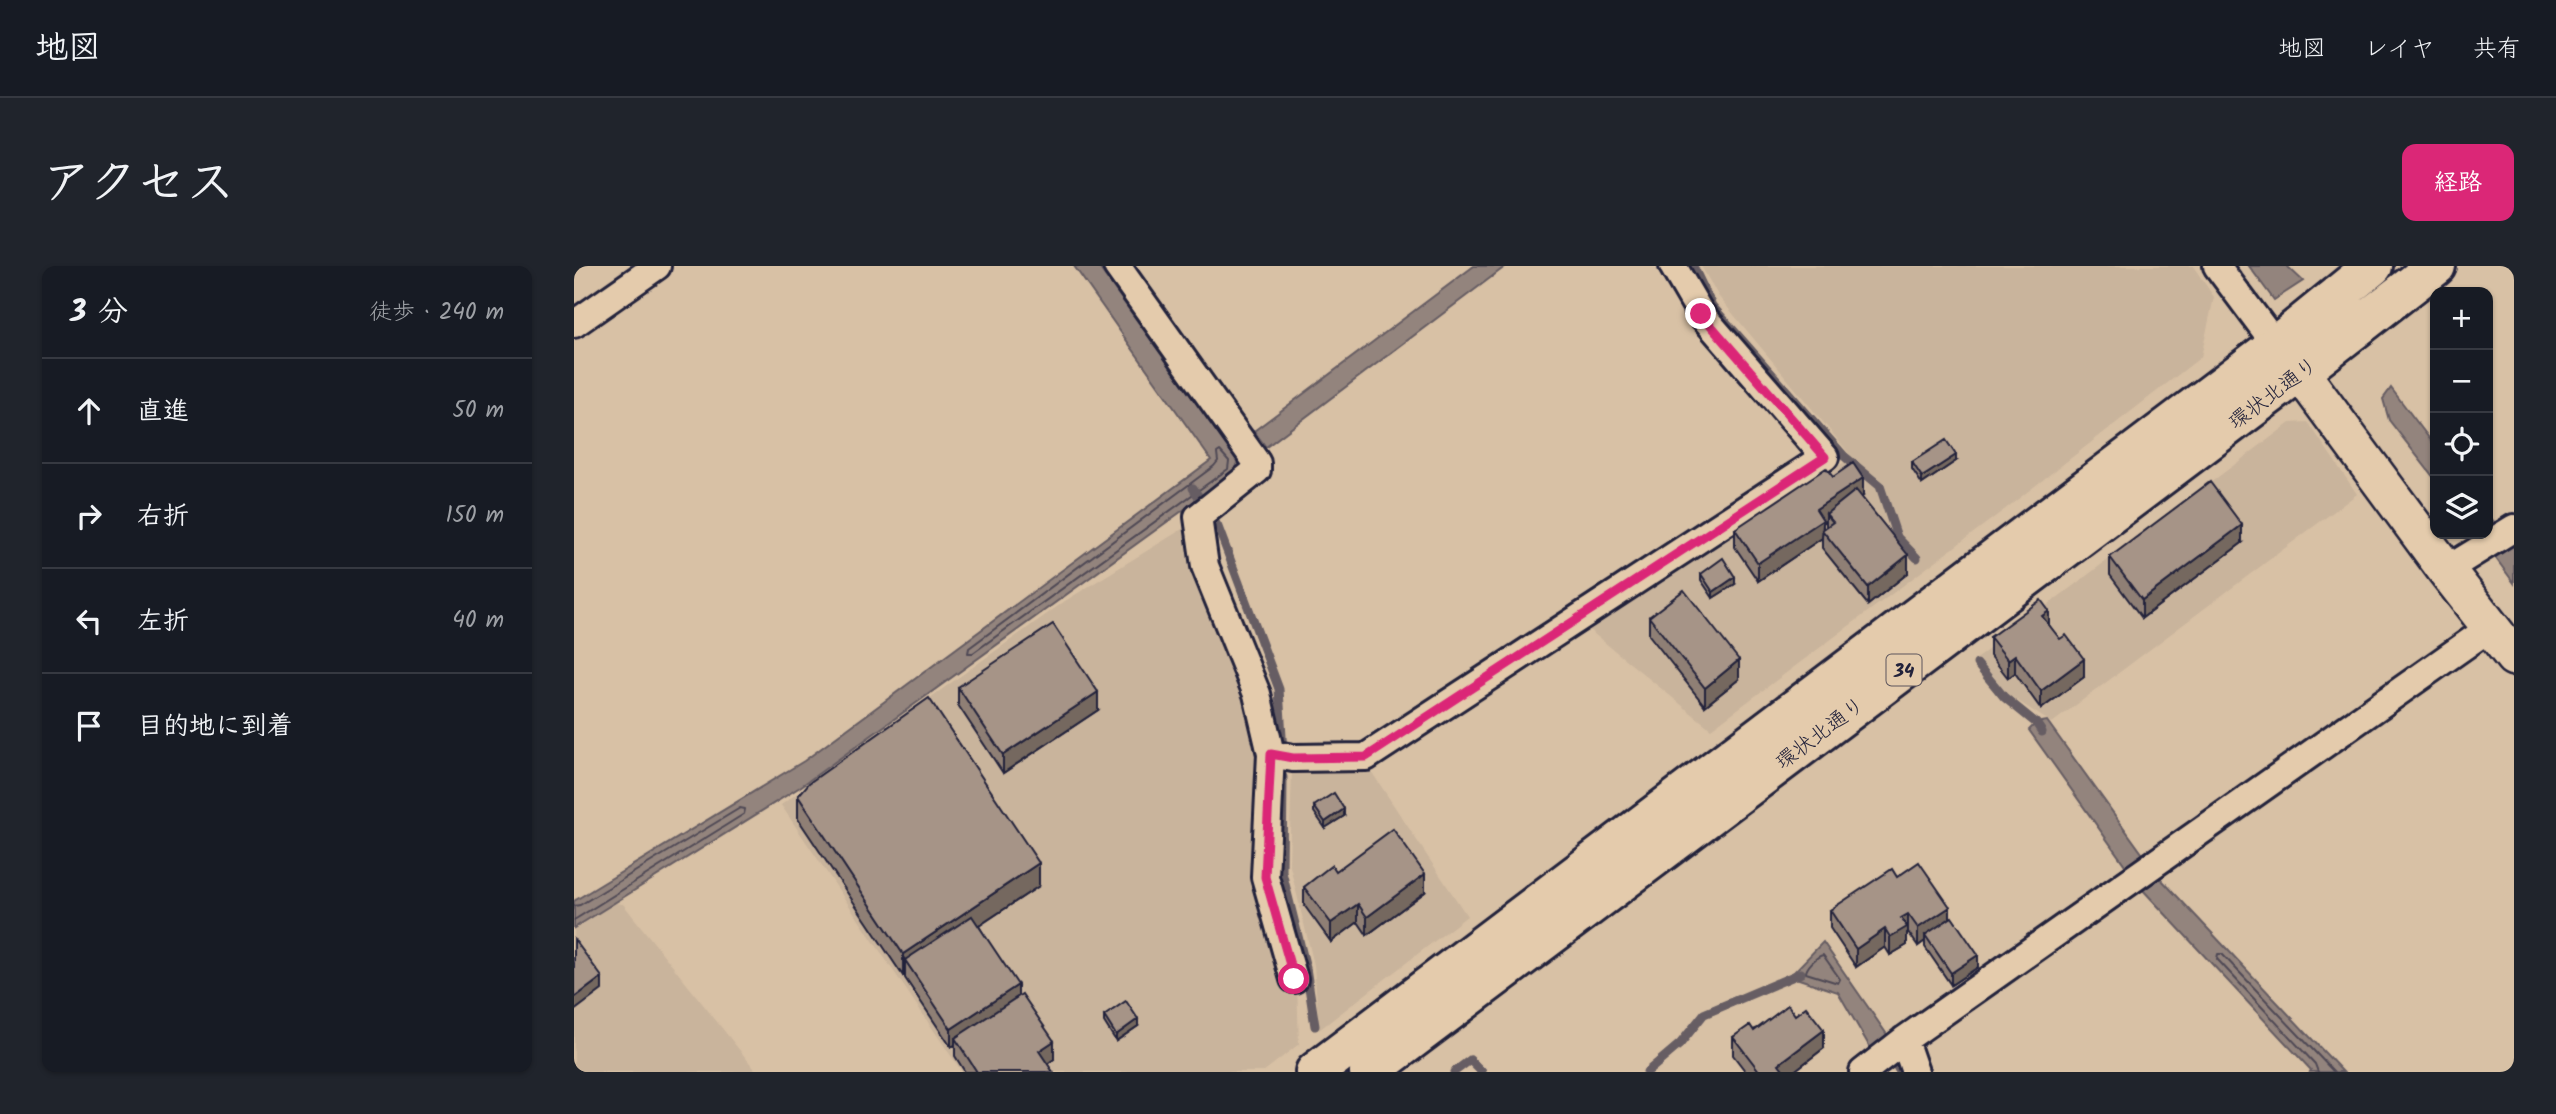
<!DOCTYPE html>
<html lang="ja">
<head>
<meta charset="utf-8">
<style>
  :root { --surface:#171b24; --page:#20242c; --text:#f1f3f6; --muted:#9ea1a6; --line:#363941; --accent:#db2777 }
  body { margin:0; font-family:Kalam,"Klee One",sans-serif; background:var(--page); color:var(--text) }
  .controls { position:absolute; right:21px; top:21px; display:grid; overflow:hidden; border-radius:14px; box-shadow:0 2px 5px #0004 }
  .controls button { width:63px; height:63px; display:grid; place-items:center; padding:0; border:0; border-bottom:2px solid var(--line); background:var(--surface); color:var(--text); font:35px sans-serif }
  .stop { position:absolute; width:21px; height:21px; margin:-16px; border:5px solid #db2777; border-radius:50%; background:#fff }
  .stop.end { background:#db2777; border-color:#fff; box-shadow:0 2px 7px #0008 }
  .list { margin:0; padding:0; list-style:none }
  h2 { display:flex; justify-content:space-between; align-items:center; height:91px; margin:0; padding:0 28px; font-size:30px }
  h2 small { font-size:23px; font-weight:400; color:var(--muted) }
  .list li { display:grid; grid-template-columns:46px 1fr auto; gap:21px; align-items:center; box-sizing:border-box; height:105px; padding:0 28px; border-top:2px solid var(--line) }
  .list b { display:block; font-size:26px; white-space:nowrap }
  .list em { font-size:23px; font-style:normal; color:var(--muted) }
  .icon { flex:none; width:38px; height:38px; fill:none; stroke:currentColor; stroke-width:2; stroke-linecap:round; stroke-linejoin:round }
  .map { position:relative; flex:none; width:1940px; height:806px; overflow:hidden; border-radius:14px }
  header { display:flex; align-items:center; gap:42px; box-sizing:border-box; height:98px; padding:0 35px; background:var(--surface); border-bottom:2px solid var(--line) }
  header strong { font-size:33px }
  nav { display:flex; gap:38px; margin-inline-start:auto; font-size:24px }
  .intro { display:flex; align-items:center; justify-content:space-between; box-sizing:border-box; height:168px; padding:0 42px }
  h1 { margin:0; font-size:49px }
  .button { padding:18px 32px; border-radius:14px; background:var(--accent); color:#fff; font-size:24px; font-weight:700 }
  main { display:flex; gap:42px; padding:0 42px }
  aside { flex:1; background:var(--surface); border-radius:14px; box-shadow:0 2px 5px #0004 }
  .map>svg:first-child { display:block }
  .built { fill:#c9b49c }
  .water { fill:#93847d; stroke:#665d63; stroke-width:2 }
  .lines { fill:none; stroke-linecap:round; stroke-linejoin:round }
  .shore { stroke:#4f4955; stroke-width:2 }
  .stream { stroke:#665d63; stroke-width:9 }
  .street-casing { stroke:#22223b; stroke-width:32 }
  .secondary-casing { stroke:#22223b; stroke-width:42 }
  .highway-casing { stroke:#22223b; stroke-width:44 }
  .street { stroke:#e4cbac; stroke-width:26 }
  .secondary { stroke:#e4cbac; stroke-width:37 }
  .highway { stroke:#e4cbac; stroke-width:38 }
  .wall { fill:#8f7f74; stroke:#22223b; stroke-width:2; fill-rule:evenodd }
  .shaded-wall { fill:#74685e; stroke:#22223b; stroke-width:2 }
  .building { fill:#a69487; stroke:#22223b; stroke-width:2 }
  .route { stroke:#db2777; stroke-width:9 }
  .labels { text-anchor:middle; stroke-width:5; stroke-linejoin:round; paint-order:stroke }
  .shield { fill:#e4cbac; stroke:#5c555d; stroke-width:2 }
  .shield-label { font-size:19px; font-weight:bold; fill:#22223b }
  .street-label { font-size:21px; fill:#22223b; stroke:#e4cbac }
</style>
</head>
<body>
<header>
<strong>地図</strong>
<nav><a>地図</a><a>レイヤ</a><a>共有</a></nav>
</header>
<div class="intro"><h1>アクセス</h1><a class="button">経路</a></div>
<main>
<aside>
<h2>3 分<small>徒歩 · 240 m</small></h2>
<ul class="list">
<li><svg class="icon" aria-label="ahead" viewBox="0 0 24 24"><path d="M12 20V5M6 11l6-6 6 6"/></svg><div><b>直進</b></div><em>50 m</em></li>
<li><svg class="icon" aria-label="right" viewBox="0 0 24 24"><path d="M7 20v-9h11M14 6l5 5-5 5"/></svg><div><b>右折</b></div><em>150 m</em></li>
<li><svg class="icon" aria-label="left" viewBox="0 0 24 24"><path d="M17 20v-9H6M10 6l-5 5 5 5"/></svg><div><b>左折</b></div><em>40 m</em></li>
<li><svg class="icon" aria-label="arrive" viewBox="0 0 24 24"><path d="M6 21V4h12l-3 4 3 4H6"/></svg><div><b>目的地に到着</b></div></li>
</ul>
</aside>
<div class="map">
<svg width="1940" height="806" viewBox="0 0 1940 806">
  <rect width="100%" height="100%" fill="#d8c1a5"/>
  <filter id="ink" filterUnits="userSpaceOnUse"><feTurbulence type="fractalNoise" baseFrequency=".0143" numOctaves="2"/><feDisplacementMap in="SourceGraphic" scale="14" xChannelSelector="R" yChannelSelector="G"/><feConvolveMatrix kernelMatrix="1 2 1 2 8 2 1 2 1" color-interpolation-filters="sRGB"/></filter>
  <g filter="url(#ink)">
    <path class="built" d="M1127 0H1619L1640 31 1627 91 1430 244 1137 463 1014 363 1278 191 1145 31Z
      M1734 156 1783 228 1478 457 1433 428 1403 392 1716 157Z
      M615 259 676 426 691 491 685 614 723 717 725 778 689 806H388L207 539 491 335Z
      M795 502 893 650 745 764 740 699 715 596 718 505Z
      M0 632 49 638 183 806H0Z"/>
    <path class="water" d="M500 0H524L663 194 662 206 226 521 0 662V635L230 495 637 194Z
      M900 0H932L692 181 680 165Z
      M1675 0H1713L1729 15 1700 34Z
      M1817 122 1861 180V213L1815 154 1809 133Z
      M1914 248 1940 282V317L1904 268H1914Z
      M1473 455 1586 612 1769 806H1736L1737 804 1568 623 1455 464 1462 457Z
      M1249 676 1314 770 1297 783 1264 726 1216 710Z"/>
    <g class="lines">
      <path class="shore" d="M646 185 655 195 654 203 399 387H394L395 382 640 200 644 195 643 187Z
        M0 640 6 639 166 542 171 543 170 548 0 654
        M1249 689 1266 713 1264 717 1232 707C1232 701 1243 690 1249 689Z
        M1744 806 1741 798 1643 693 1644 688H1648L1760 806"/>
      <path class="stream" d="M1119 0 1138 40 1270 190 1306 220 1323 271 1343 292
        M619 222 644 261 705 423 709 487
        M1403 398 1430 431 1462 457 1468 466
        M709 511 708 606 732 702 741 760
        M1316 788 1326 806
        M880 806 896 794 908 806
        M1073 806 1106 778 1130 748 1227 707"/>
      <defs>
        <path id="street" d="M543 0 683 197V204L624 251 631 300 683 428 697 488 691 611 720 713
          M1643 0 1702 79
          M0 58 83 0
          M1872 304 1940 262
          M697 488 719 492 792 491 1251 191 1127 48 1099 0
          M1330 774 1341 806
          M1289 806 1330 774 1917 361"/>
        <path id="secondary" d="M1705 83 1726 106 1872 304 1940 391"/>
        <path id="highway" d="M741 806 1702 79 1799 0
          M795 806 1726 106 1862 0"/>
      </defs>
      <use href="#street" class="street-casing"/>
      <use href="#secondary" class="secondary-casing"/>
      <use href="#highway" class="highway-casing"/>
      <use href="#street" class="street"/>
      <use href="#secondary" class="secondary"/>
      <use href="#highway" class="highway"/>
    </g>
    <path class="wall" d="M1382 195 1348 218 1338 203V196Z
      M1259 211 1289 230 1287 231 1334 307 1294 339 1248 282V272L1184 315 1161 281V263ZM1252 254V261L1249 264V257Z
      M1668 277 1568 352 1536 309V291Z
      M1127 308 1161 318 1139 332 1127 314Z
      M1075 351 1165 413 1131 440 1075 369Z
      M1475 359 1510 411 1467 443 1441 407 1434 412 1416 389V371Z
      M384 421 524 444 429 507 384 439Z
      M224 530 465 620 405 660 480 793 473 798 479 806H391L381 790V779L377 781 331 712V709L329 710 224 553Z
      M740 540 770 550 751 562 740 546Z
      M762 605 851 626 793 669 784 656 757 676 730 639V621Z
      M1323 611 1376 652 1404 701 1377 719 1351 681V675L1344 680 1334 666 1333 667V679L1316 689 1311 681 1282 701 1256 662V644Z
      M1221 749 1250 782 1219 806H1172L1159 789V771Z
      M530 750 564 760 542 775 530 756Z"/>
    <path class="shaded-wall" d="M1382 189V195L1348 218V211Z
      M1289 212V230L1255 252 1252 248V254L1249 257 1248 272 1184 315V297L1242 243Z
      M1668 259V277L1568 352V334Z
      M1334 289V307L1294 339V321Z
      M1161 311V318L1139 332V326Z
      M1475 345V363L1468 350Z
      M1441 389V407L1434 412V394Z
      M1510 393V411L1467 443V425Z
      M1165 394V413L1131 440V422Z
      M524 426V444L429 507V489Z
      M770 543V550L751 562V556Z
      M465 597V620L338 704 331 694V709L329 710V688Z
      M851 608V626L793 669V651Z
      M784 638V656L757 676V657Z
      M1376 641V659L1351 669V675L1344 680V662Z
      M1334 648V666L1333 667V679L1316 689V671L1327 652Z
      M1311 663V681L1282 701V683Z
      M1404 689V701L1377 719V707Z
      M28 711V724L0 745V732Z
      M444 719V737L381 772V779L377 781V763Z
      M564 753V760L542 775V769Z
      M1250 764V782L1219 806H1205V798Z
      M480 775V793L465 804V785Z"/>
    <path class="building" d="M1372 174 1382 189 1348 211 1338 196Z
      M1279 197 1289 212 1242 243 1249 254 1184 297 1161 263 1252 202 1259 211Z
      M1636 216 1668 259 1568 334 1536 291Z
      M1282 224 1334 289 1294 321 1248 264 1259 256 1252 248Z
      M1149 292 1161 311 1139 326 1127 308Z
      M1110 324 1165 394 1131 422 1075 351Z
      M1467 334 1475 345 1468 350 1486 373 1492 369 1510 393 1467 425 1441 389 1434 394 1416 371Z
      M479 358 524 426 429 489 384 421Z
      M355 432 465 597 329 688 224 530 235 517Z
      M760 527 770 543 751 556 740 540Z
      M819 563 851 608 793 651 784 638 757 657 730 621 758 599 762 605Z
      M1345 596 1376 641 1344 662 1334 648 1327 652 1333 661 1316 671 1311 663 1282 683 1256 644 1318 603 1323 611Z
      M398 650 444 719 377 763 331 694Z
      M1378 651 1404 689 1377 707 1351 669Z
      M0 673 28 711 0 732Z
      M448 728 480 775 465 785 479 806H403L381 772Z
      M552 735 564 753 542 769 530 750Z
      M1214 739 1221 749 1232 741 1250 764 1205 798 1211 806H1186L1159 771 1176 759 1180 765Z"/>
  </g>
  <g class="lines" filter="url(#ink)">
    <path class="route" d="M720 713 691 611 697 488 719 492 792 491 1251 191 1127 48"/>
  </g>
  <g class="labels">
    <rect class="shield" x="1312.5" y="388.5" width="35" height="31" rx="5"/>
    <g class="shield-label">
      <text x="1330" y="411">34</text>
    </g>
    <g class="street-label">
      <text transform="translate(1699 127) rotate(-37)" y="7">環状北通り</text>
      <text transform="translate(1246 467) rotate(-37)" y="7">環状北通り</text>
    </g>
  </g>
</svg>
<div class="controls">
<button>+</button>
<button>−</button>
<button><svg class="icon" aria-label="locate" viewBox="0 0 24 24"><circle cx="12" cy="12" r="6"/><path d="M12 2v4M12 18v4M2 12h4M18 12h4"/></svg></button>
<button><svg class="icon" aria-label="layers" viewBox="0 0 24 24"><path d="M12 4l9 5-9 5-9-5zM3 14l9 5 9-5"/></svg></button>
</div>
<div class="stop" style="left:720px;top:713px"></div>
<div class="stop end" style="left:1127px;top:48px"></div>
</div>
</main>
</body>
</html>
